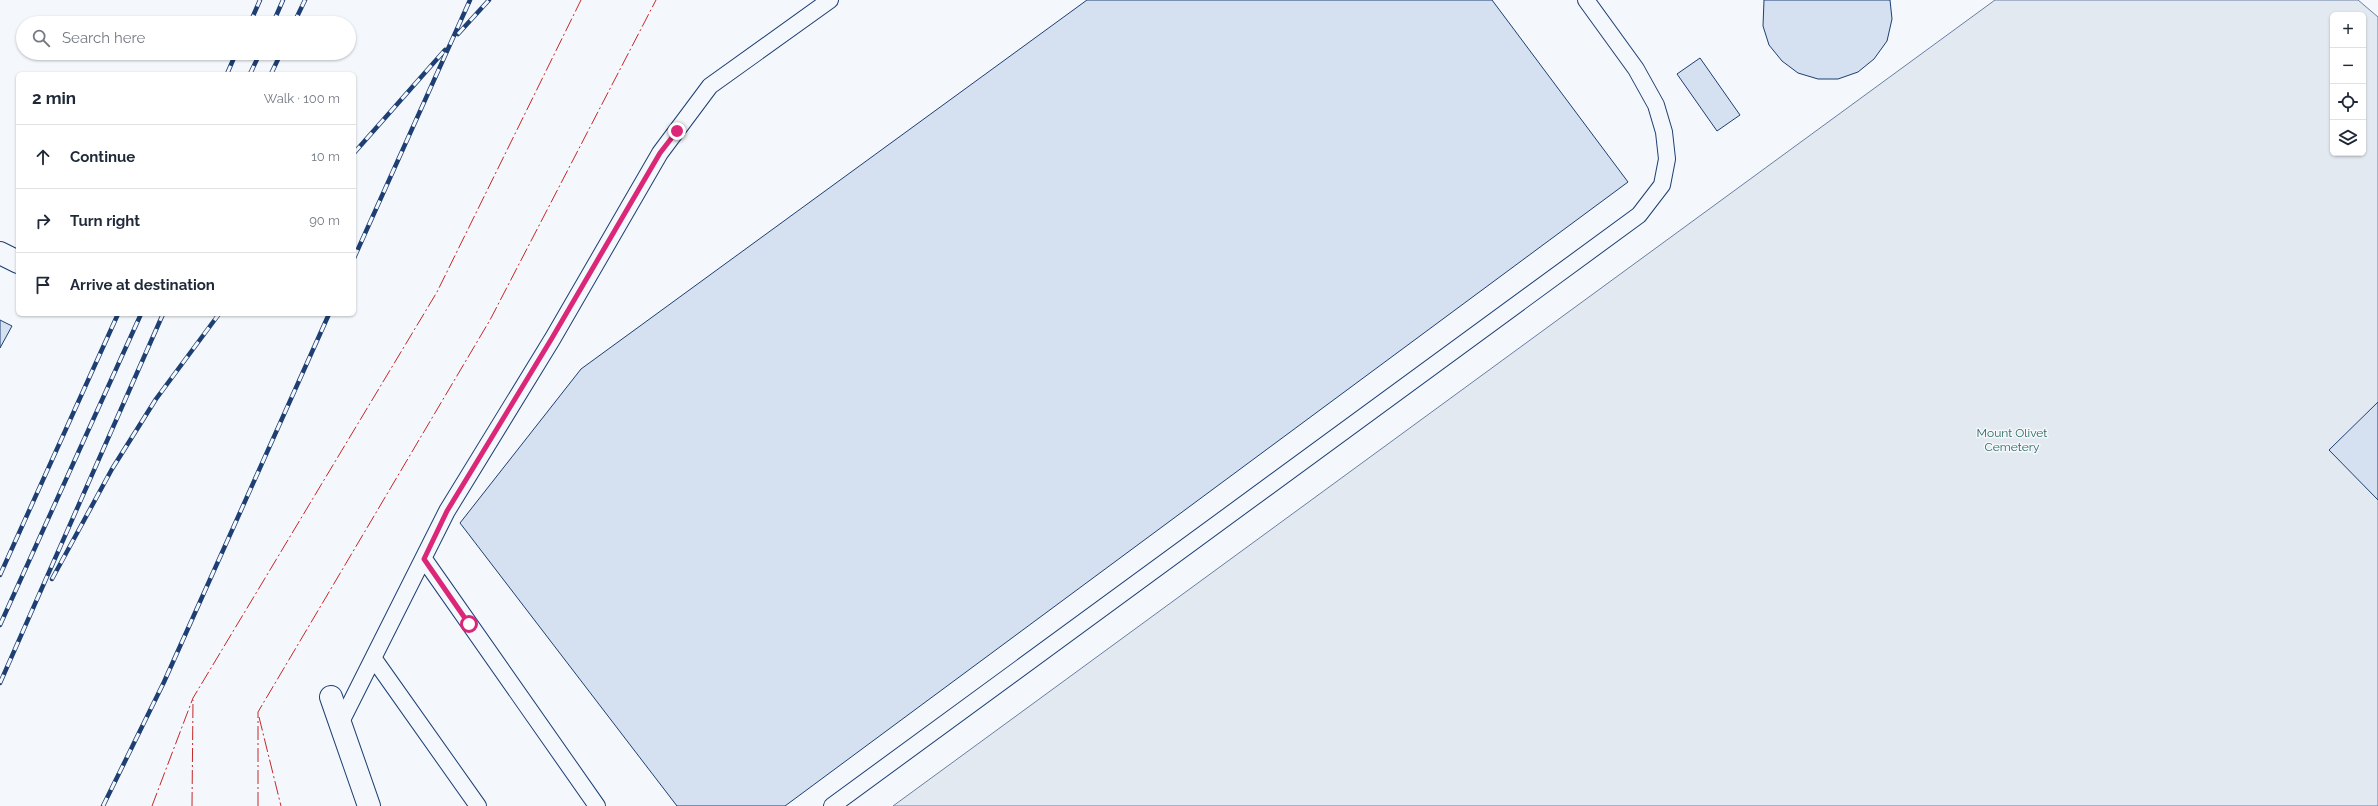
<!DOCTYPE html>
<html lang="en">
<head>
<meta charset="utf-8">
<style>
  :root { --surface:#fff; --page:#f6f6f7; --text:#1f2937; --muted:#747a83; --line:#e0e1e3 }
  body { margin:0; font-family:Raleway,sans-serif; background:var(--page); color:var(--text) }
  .controls { position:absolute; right:12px; top:12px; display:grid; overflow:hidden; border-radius:6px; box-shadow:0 1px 3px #0004 }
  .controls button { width:36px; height:36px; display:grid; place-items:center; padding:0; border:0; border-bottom:1px solid var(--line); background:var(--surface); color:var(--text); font:20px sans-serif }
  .stop { position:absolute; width:12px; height:12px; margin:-9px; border:3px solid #db2777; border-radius:50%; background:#fff }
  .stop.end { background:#db2777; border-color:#fff; box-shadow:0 1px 4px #0008 }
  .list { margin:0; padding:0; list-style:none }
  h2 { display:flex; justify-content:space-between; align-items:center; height:52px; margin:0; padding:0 16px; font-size:17px }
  h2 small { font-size:13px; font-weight:400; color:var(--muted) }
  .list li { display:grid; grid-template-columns:26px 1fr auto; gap:12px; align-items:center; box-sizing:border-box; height:64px; padding:0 16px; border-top:1px solid var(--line) }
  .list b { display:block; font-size:15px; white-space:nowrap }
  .list em { font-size:13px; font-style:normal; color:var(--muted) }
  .icon { flex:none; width:22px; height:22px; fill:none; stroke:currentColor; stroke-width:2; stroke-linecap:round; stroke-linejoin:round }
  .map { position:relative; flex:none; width:2378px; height:806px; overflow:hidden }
  .search { position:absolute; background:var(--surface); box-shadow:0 1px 3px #0004; left:16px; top:16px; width:340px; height:44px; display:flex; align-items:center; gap:10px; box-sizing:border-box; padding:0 14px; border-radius:22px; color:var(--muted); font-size:15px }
  .panel { position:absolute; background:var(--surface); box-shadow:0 1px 3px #0004; left:16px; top:72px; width:340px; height:244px; border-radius:6px }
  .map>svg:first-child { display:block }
  .green { fill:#e3e9f0; stroke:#687fa3; fill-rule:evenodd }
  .building { fill:#d5e0f0; stroke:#1d3f73 }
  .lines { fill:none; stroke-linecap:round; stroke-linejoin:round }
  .lane-casing { stroke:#1d3f73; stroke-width:18 }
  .street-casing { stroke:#1d3f73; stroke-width:24 }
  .lane { stroke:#f4f7fb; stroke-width:16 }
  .street { stroke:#f4f7fb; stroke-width:22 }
  .rail-casing { stroke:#1d3f73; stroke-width:4.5 }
  .rail { stroke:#f4f7fb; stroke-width:3; stroke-dasharray:9; stroke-linecap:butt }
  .power { stroke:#c62828; stroke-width:1; stroke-dasharray:14 3 2 3; stroke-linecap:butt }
  .route { stroke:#db2777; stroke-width:5 }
  .labels { text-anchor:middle; stroke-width:3; stroke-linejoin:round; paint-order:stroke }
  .park-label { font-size:12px; fill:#2c6c60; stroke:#f4f7fb }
</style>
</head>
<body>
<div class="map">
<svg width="2378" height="806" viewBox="0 0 2378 806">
  <rect width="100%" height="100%" fill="#f4f7fb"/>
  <path class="green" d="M1995 0H2358L2378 17V806H893ZM2333 15H2363V153H2333Z"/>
  <path class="building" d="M1087 0H1492L1628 182 785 806H677L460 523 581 369Z
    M1764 0H1890L1892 19 1887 41 1874 59 1858 72 1838 79H1818L1798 73 1782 61 1769 45 1763 26Z
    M1700 58 1740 115 1717 131 1677 74Z
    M0 320 12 326 0 348Z
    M2378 402V500L2329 450Z"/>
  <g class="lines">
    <defs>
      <path id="lane" d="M424 559 597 806
        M374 659 478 806
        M340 724 447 511 553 338 660 153 710 86 830 0
        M832 806 1639 215 1662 185 1667 159 1664 132 1656 105 1636 69 1586 0"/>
      <path id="street" d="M0 253 18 262
        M331 697 369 806"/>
    </defs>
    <use href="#lane" class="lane-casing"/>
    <use href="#street" class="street-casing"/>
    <use href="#lane" class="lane"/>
    <use href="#street" class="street"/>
    <defs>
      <path id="rail" d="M250 23 260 0
        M273 23 283 0
        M294 23 305 0
        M458 34 489 0
        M227 74 236 53
        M250 74 260 53
        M271 74 281 53
        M354 153 445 50
        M354 258 470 0
        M0 575 118 314
        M52 579 112 469 156 399 219 314
        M0 625 141 314
        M0 683 163 314
        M103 806 164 682 329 314"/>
    </defs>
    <use href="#rail" class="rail-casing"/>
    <use href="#rail" class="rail"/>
    <path class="power" d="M259 717 281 806
      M152 806 193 698 437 292 581 0
      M192 806 193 700
      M258 806V712L490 320 656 0"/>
  </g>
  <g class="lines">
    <path class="route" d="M469 624 424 559 447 511 552 338 660 153 677 131"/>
  </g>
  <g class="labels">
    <g class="park-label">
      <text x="2012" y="437">Mount Olivet<tspan x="2012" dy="14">Cemetery</tspan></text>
    </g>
  </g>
</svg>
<div class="controls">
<button>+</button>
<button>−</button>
<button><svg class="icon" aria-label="locate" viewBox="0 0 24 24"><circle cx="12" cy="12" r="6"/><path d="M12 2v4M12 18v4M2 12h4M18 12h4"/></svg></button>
<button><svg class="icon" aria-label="layers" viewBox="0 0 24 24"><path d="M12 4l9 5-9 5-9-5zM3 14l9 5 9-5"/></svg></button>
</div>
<div class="stop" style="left:469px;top:624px"></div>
<div class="stop end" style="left:677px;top:131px"></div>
<div class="search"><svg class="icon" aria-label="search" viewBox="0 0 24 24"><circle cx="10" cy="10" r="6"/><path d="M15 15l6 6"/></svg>Search here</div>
<section class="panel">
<h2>2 min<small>Walk · 100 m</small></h2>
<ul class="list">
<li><svg class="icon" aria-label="ahead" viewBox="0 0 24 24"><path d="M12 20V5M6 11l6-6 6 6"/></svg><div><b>Continue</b></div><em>10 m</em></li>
<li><svg class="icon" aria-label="right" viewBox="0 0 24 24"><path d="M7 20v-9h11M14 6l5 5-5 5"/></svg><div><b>Turn right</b></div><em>90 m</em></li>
<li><svg class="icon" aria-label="arrive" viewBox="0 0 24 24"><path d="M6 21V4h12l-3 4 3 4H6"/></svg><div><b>Arrive at destination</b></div></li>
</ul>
</section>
</div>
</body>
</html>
